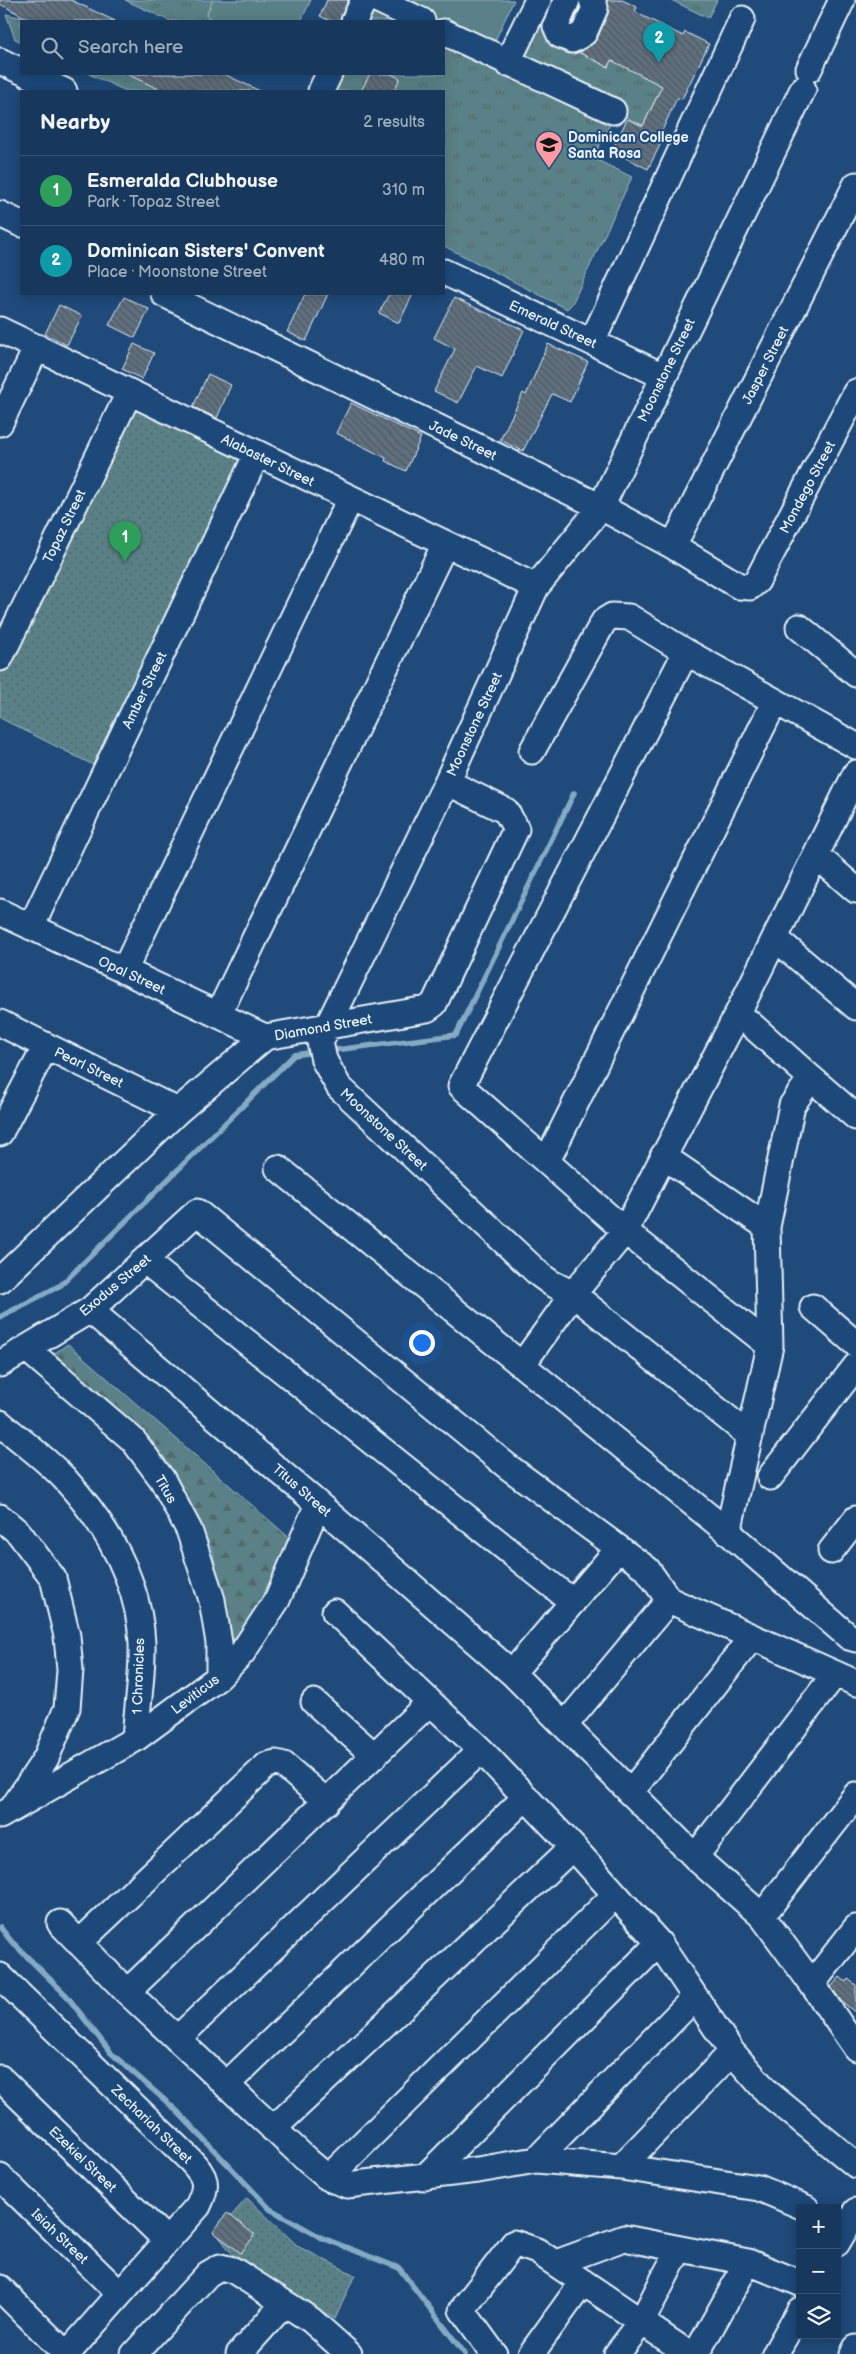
<!DOCTYPE html>
<html lang="en">
<head>
<meta charset="utf-8">
<style>
  :root { --surface:#17385c; --page:#203f62; --text:#f1f3f6; --muted:#9eacbb; --line:#365272; --accent:#ff9aa2 }
  body { margin:0; font-family:"Balsamiq Sans",sans-serif; background:var(--page); color:var(--text) }
  .controls { position:absolute; right:15px; bottom:15px; display:grid; overflow:hidden; border-radius:0px; box-shadow:0 2px 12px #0003 }
  .controls button { width:45px; height:45px; display:grid; place-items:center; padding:0; border:0; border-bottom:1px solid var(--line); background:var(--surface); color:var(--text); font:25px sans-serif }
  .you { position:absolute; left:421px; top:1342px; width:18px; height:18px; margin:-12px; border:4px solid #fff; border-radius:50%; background:#1a73e8; box-shadow:0 0 0 8px #1a73e833 }
  .badge { display:grid; place-items:center; width:32px; height:32px; border-radius:50%; background:var(--accent); color:#fff; font-size:16px; font-weight:700 }
  .pin { position:absolute; translate:-50% -41px; filter:drop-shadow(0 1px 2px #0008) }
  .pin::after { content:''; position:absolute; top:26px; width:18px; height:15px; background:inherit; clip-path:polygon(0 0,100% 0,50% 100%) }
  .list { margin:0; padding:0; list-style:none }
  h2 { display:flex; justify-content:space-between; align-items:center; height:65px; margin:0; padding:0 20px; font-size:21px }
  h2 small { font-size:16px; font-weight:400; color:var(--muted) }
  .list li { display:grid; grid-template-columns:32px 1fr auto; gap:15px; align-items:center; box-sizing:border-box; height:70px; padding:0 20px; border-top:1px solid var(--line) }
  .list b { display:block; font-size:19px; white-space:nowrap }
  .list p { margin:0; font-size:16px; white-space:nowrap; color:var(--muted) }
  .list em { font-size:16px; font-style:normal; color:var(--muted) }
  .icon { flex:none; width:28px; height:28px; fill:none; stroke:currentColor; stroke-width:2; stroke-linecap:round; stroke-linejoin:round }
  .map { position:relative; flex:none; width:856px; height:2354px; overflow:hidden }
  .search { position:absolute; background:var(--surface); box-shadow:0 2px 12px #0003; left:20px; top:20px; width:425px; height:55px; display:flex; align-items:center; gap:12px; box-sizing:border-box; padding:0 18px; border-radius:0px; color:var(--muted); font-size:19px }
  .panel { position:absolute; background:var(--surface); box-shadow:0 2px 12px #0003; left:20px; top:90px; width:425px; height:205px; border-radius:0px }
  .map>svg:first-child { display:block }
  .grass { fill:url(#grass-tufts); stroke:#a1b9c0 }
  .forest { fill:url(#forest-firs); stroke:#a1b9c0 }
  .park { fill:url(#park-dots); stroke:#a1b9c0 }
  .pitch { fill:#5a8187; stroke:#a1b9c0 }
  .lines { fill:none; stroke-linecap:round; stroke-linejoin:round }
  .stream { stroke:#85aac3; stroke-width:5.5 }
  .building { fill:url(#building-back-hatch); stroke:#e8f1f8 }
  .minor-casing { stroke:#e8f1f8; stroke-width:29 }
  .minor { stroke:#1f4a7a; stroke-width:25 }
  .labels { text-anchor:middle; stroke-width:4; stroke-linejoin:round; paint-order:stroke }
  .poi-label { font-size:14px; font-weight:bold; fill:#e8f1f8; stroke:#1f4a7a; text-anchor:start }
  .street-label { font-size:14px; fill:#e8f1f8; stroke:#1f4a7a }
</style>
</head>
<body>
<div class="map">
<svg width="856" height="2354" viewBox="0 0 856 2354">
  <defs>
    <pattern id="grass-tufts" width="24" height="20" patternUnits="userSpaceOnUse" patternTransform="scale(1.25)"><rect width="24" height="20" fill="#5a8187"/><path d="M3 7l-1-3M5 7V3M7 7l1-3M15 17l-1-3M17 17v-4M19 17l1-3" fill="none" stroke="#51676c"/></pattern>
    <pattern id="forest-firs" width="22" height="20" patternUnits="userSpaceOnUse" patternTransform="scale(1.25)"><rect width="22" height="20" fill="#5a8187"/><path d="M5 1l3.5 6h-7zM16 11l3.5 6h-7z" fill="#51676c"/></pattern>
    <pattern id="park-dots" width="8" height="8" patternUnits="userSpaceOnUse" patternTransform="scale(1.25)"><rect width="8" height="8" fill="#5a8187"/><path d="M2 2h.1M6 6h.1" fill="none" stroke="#51676c" stroke-width="1.8" stroke-linecap="round"/></pattern>
    <pattern id="building-back-hatch" width="6" height="6" patternUnits="userSpaceOnUse" patternTransform="scale(1.25)"><rect width="6" height="6" fill="#5f6f7f"/><path d="M-1 5l2 2M0 0l6 6M5-1l2 2" fill="none" stroke="#515a62"/></pattern>
  </defs>
  <rect width="100%" height="100%" fill="#1f4a7a"/>
  <filter id="ink" filterUnits="userSpaceOnUse"><feTurbulence type="fractalNoise" baseFrequency=".02" numOctaves="2"/><feDisplacementMap in="SourceGraphic" scale="10" xChannelSelector="R" yChannelSelector="G"/><feConvolveMatrix kernelMatrix="1 2 1 2 8 2 1 2 1" color-interpolation-filters="sRGB"/></filter>
  <g filter="url(#ink)">
    <path class="grass" d="M125 0H213L206 16 217 21H170Z
      M671 0H717L708 18Z
      M532 2 553 13 561 42 608 67 611 60 662 86 643 125 504 62Z
      M361 5 395 21H353Z
      M6 14 26 19 21 21V42L15 39Z
      M444 45 610 124 593 158 632 177 572 304 567 309 444 246V91H394L400 79 391 74H444Z
      M89 74H127L163 91H126Z
      M328 74H370L362 91H319Z"/>
    <path class="forest" d="M68 1344 293 1541 266 1600 233 1646 220 1604 213 1551 189 1504 49 1357Z"/>
    <path class="park" d="M129 402 251 458 99 768 0 718V666Z
      M247 2198 299 2247 355 2275 335 2319 240 2264 216 2233Z"/>
    <path class="pitch" d="M213 0H311L301 21H217L206 16Z
      M396 0H514L493 45Z"/>
    <g class="lines">
      <path class="stream" d="M327 1051 456 1035 574 793
        M0 1317 61 1285 294 1055 315 1052
        M0 1927 11 1941 66 1995 111 2053 176 2110 270 2209 320 2237 399 2268 465 2354"/>
    </g>
    <path class="building" d="M0 0H71L115 21H32L0 4Z
      M327 0H348L340 21H330L320 16Z
      M607 0H622L637 7 635 12 683 36 685 32 709 44 682 99 677 98 660 135 664 137 648 169 612 151 627 119 643 126 662 86 611 60 608 67 580 53 597 39 608 14Z
      M127 74H224L260 91H163Z
      M370 74H390L400 78 394 91H361Z
      M305 294H328L306 341 287 332Z
      M389 294H413L399 323 379 313Z
      M124 297 149 309 135 338 109 325Z
      M454 298 524 330 502 378 477 366 458 403 434 391 455 349 434 338Z
      M59 305 82 316 67 345 45 334Z
      M134 344 154 353 142 379 122 369Z
      M548 344 588 362 570 402 552 394 523 451 500 440 523 393 526 395Z
      M208 374 231 385 217 418 193 407Z
      M351 403 421 437 406 471 385 461 386 458 336 433Z
      M840 1977 846 1982 848 1979 856 1985V2013L841 2001 831 1987Z
      M227 2213 255 2235 241 2253 213 2232Z"/>
    <g class="lines">
      <defs>
        <path id="minor" d="M378 0 422 21
          M567 0 556 26 560 35 572 40 584 33 595 8 592 0
          M354 21 364 0
          M444 32 613 111
          M0 61 21 71
          M507 63 538 0
          M809 69 842 0
          M27 74 64 91
          M803 89 601 507 536 587 447 782 320 1042 324 1060 339 1087 540 1275 551 1283 573 1294 625 1231 738 1013 856 773
          M321 91 329 74
          M0 214 21 224
          M444 272 663 376
          M164 294 601 507 673 546 739 586 750 587 757 581 856 392
          M0 330 536 587
          M592 342 742 19
          M0 423 37 347
          M673 546 856 185
          M799 627 856 674
          M686 652 461 1086 625 1231 770 1346
          M0 658 129 393
          M532 751 604 621 612 616 629 617 686 652 856 746
          M816 855 856 890
          M0 912 265 1037
          M31 927 257 454
          M775 938 856 1007
          M124 971 350 499
          M738 1013 811 1078
          M218 1015 445 544
          M0 1023 178 1111
          M0 1133 46 1046
          M663 1156 767 1227
          M547 1161 775 701
          M278 1168 522 1365 573 1294 750 1436
          M145 1261 573 1602
          M0 1280 178 1111 265 1037 427 1009 434 1004 516 829 506 811 447 782
          M813 1307 856 1344
          M90 1310 318 1504 512 1673 695 1857 762 1916 812 1984 856 2048
          M27 1349 133 1440 162 1479 189 1530 212 1600 219 1643V1677
          M0 1364 90 1310 197 1212 507 1466 647 1569 669 1600 856 1683
          M522 1365 728 1532 770 1346 767 1227 792 1105 811 1078 856 1117
          M0 1423C21 1441 45 1458 64 1478 106 1524 139 1580 142 1643 143 1675 137 1708 135 1739
          M770 1477 856 1366
          M0 1517 19 1533 53 1578 67 1636 70 1670 67 1708 46 1758 14 1806
          M728 1532 849 1637 856 1639
          M831 1551 856 1519
          M335 1612 481 1750 573 1847 659 1943 732 2052 768 2093 856 2165
          M512 1673 618 1549
          M314 1702 375 1756
          M565 1725 669 1600
          M630 1793 752 1637
          M0 1816 135 1739 219 1677 242 1653 277 1600 318 1504
          M695 1857 835 1674
          M762 1916 856 1795
          M60 1923 127 1992 308 2161 328 2178 347 2185 478 2170 536 2160 621 2167 759 2188 806 2208
          M79 1943 267 1765 276 1763 284 1765 327 1802
          M0 1976 190 2160C206 2177 209 2184 198 2206L67 2354
          M812 1984 856 1928
          M127 1992 430 1702
          M177 2039 481 1750
          M0 2078 167 2241
          M226 2085 526 1797
          M273 2129 573 1847
          M536 2160 695 1997
          M621 2167 732 2052
          M0 2177 120 2294
          M425 2177 659 1943
          M328 2178 615 1895
          M837 2243 856 2211
          M556 2263 624 2238 748 2262 800 2283
          M0 2288 66 2354
          M134 2354 208 2274 220 2267 233 2270 311 2320 349 2354
          M239 2354 284 2304
          M494 2354 462 2310 514 2243 537 2251 689 2354
          M531 2354 583 2282
          M617 2354 641 2323 679 2249
          M696 2354 748 2262
          M775 2354 800 2310
          M853 2354 856 2348"/>
      </defs>
      <use href="#minor" class="minor-casing"/>
      <use href="#minor" class="minor"/>
    </g>
  </g>
  <defs>
    <symbol id="university-pin" viewBox="-11 -11 22 30"><path d="M0 17L-7.5 6A9.5 9.5 0 1 1 7.5 6Z" fill="#ff9aa2" stroke="#1f4a7a"/><path d="M0-5L7-2L0 1L-7-2ZM-4 1L0 2.5L4 1V4Q0 6-4 4Z" fill="#111"/></symbol>
  </defs>
  <g fill-rule="evenodd">
    <use href="#university-pin" x="533" y="129" width="32" height="43"/>
  </g>
  <g class="labels">
    <g class="poi-label">
      <text x="568" y="142">Dominican College<tspan x="568" dy="16">Santa Rosa</tspan></text>
    </g>
    <g class="street-label">
      <text transform="translate(553 324) rotate(25)" y="5">Emerald Street</text>
      <text transform="translate(765 365) rotate(-63)" y="5">Jasper Street</text>
      <text transform="translate(666 370) rotate(-64)" y="5">Moonstone Street</text>
      <text transform="translate(463 440) rotate(26)" y="5">Jade Street</text>
      <text transform="translate(268 460) rotate(26)" y="5">Alabaster Street</text>
      <text transform="translate(807 487) rotate(-62)" y="5">Mondego Street</text>
      <text transform="translate(64 526) rotate(-64)" y="5">Topaz Street</text>
      <text transform="translate(144 690) rotate(-64)" y="5">Amber Street</text>
      <text transform="translate(474 724) rotate(-65)" y="5">Moonstone Street</text>
      <text transform="translate(132 975) rotate(25)" y="5">Opal Street</text>
      <text transform="translate(323 1027) rotate(-10)" y="5">Diamond Street</text>
      <text transform="translate(89 1067) rotate(26)" y="5">Pearl Street</text>
      <text transform="translate(384 1129) rotate(43)" y="5">Moonstone Street</text>
      <text transform="translate(115 1285) rotate(-40)" y="5">Exodus Street</text>
      <text transform="translate(166 1489) rotate(60)" y="5">Titus</text>
      <text transform="translate(302 1490) rotate(41)" y="5">Titus Street</text>
      <text transform="translate(138 1676) rotate(-88)" y="5">1 Chronicles</text>
      <text transform="translate(195 1694) rotate(-37)" y="5">Leviticus</text>
      <text transform="translate(152 2124) rotate(44)" y="5">Zechariah Street</text>
      <text transform="translate(83 2159) rotate(44)" y="5">Ezekiel Street</text>
      <text transform="translate(60 2236) rotate(44)" y="5">Isiah Street</text>
    </g>
  </g>
</svg>
<div class="controls">
<button>+</button>
<button>−</button>
<button><svg class="icon" aria-label="layers" viewBox="0 0 24 24"><path d="M12 4l9 5-9 5-9-5zM3 14l9 5 9-5"/></svg></button>
</div>
<div class="you"></div>
<div class="pin badge" style="left:125px;top:562px;background:#2e9e5b">1</div>
<div class="pin badge" style="left:659px;top:63px;background:#0f9aa8">2</div>
<div class="search"><svg class="icon" aria-label="search" viewBox="0 0 24 24"><circle cx="10" cy="10" r="6"/><path d="M15 15l6 6"/></svg>Search here</div>
<section class="panel">
<h2>Nearby<small>2 results</small></h2>
<ul class="list">
<li><span class="badge" style="background:#2e9e5b">1</span><div><b>Esmeralda Clubhouse</b><p>Park · Topaz Street</p></div><em>310 m</em></li>
<li><span class="badge" style="background:#0f9aa8">2</span><div><b>Dominican Sisters' Convent</b><p>Place · Moonstone Street</p></div><em>480 m</em></li>
</ul>
</section>
</div>
</body>
</html>
